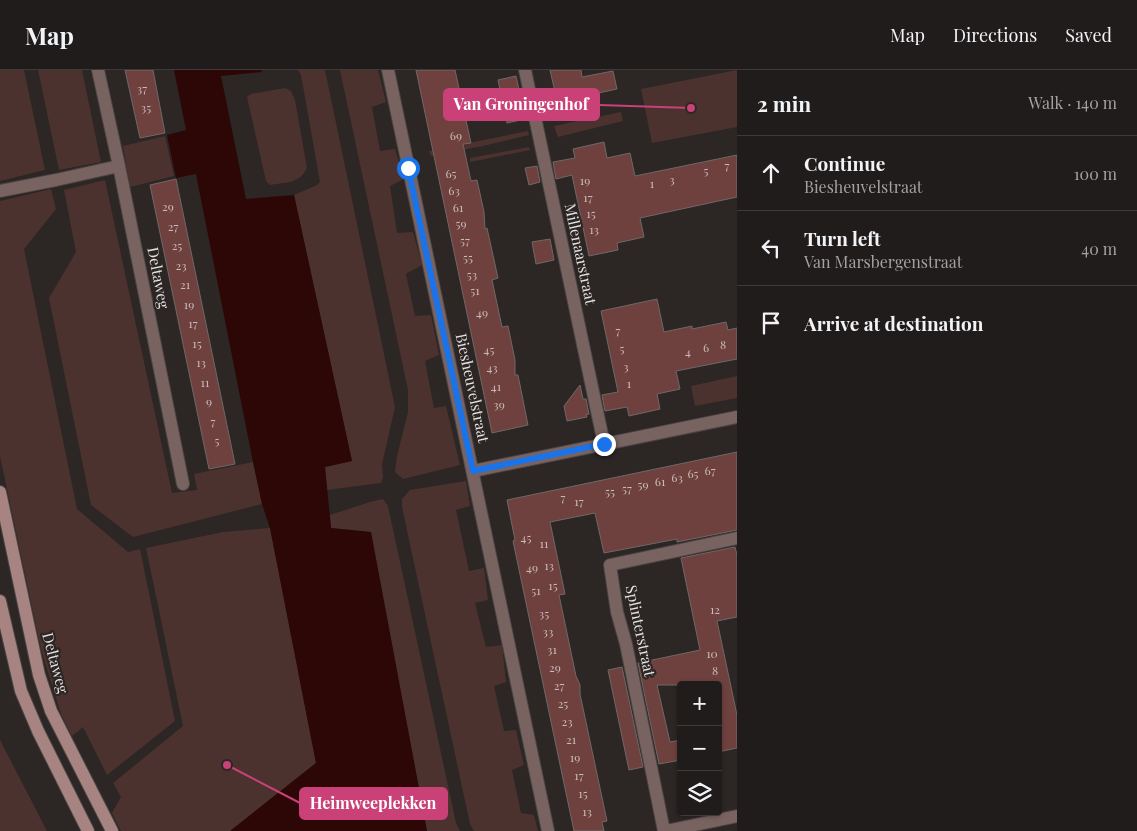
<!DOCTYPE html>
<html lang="en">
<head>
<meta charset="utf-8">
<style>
  :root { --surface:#211c1c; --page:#292525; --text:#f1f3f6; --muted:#a2a1a3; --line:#3e3a3b }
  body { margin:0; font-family:"Playfair Display",serif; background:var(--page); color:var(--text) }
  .controls { position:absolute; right:15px; bottom:15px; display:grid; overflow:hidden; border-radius:5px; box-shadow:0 1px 4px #0004 }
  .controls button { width:45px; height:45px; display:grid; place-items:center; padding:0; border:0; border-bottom:1px solid var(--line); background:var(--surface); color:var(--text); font:25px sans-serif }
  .stop { position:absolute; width:15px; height:15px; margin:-11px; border:4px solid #1a73e8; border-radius:50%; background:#fff }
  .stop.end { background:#1a73e8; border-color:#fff; box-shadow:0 1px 5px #0008 }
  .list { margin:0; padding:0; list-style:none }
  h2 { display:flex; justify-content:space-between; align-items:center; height:65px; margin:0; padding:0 20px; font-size:21px }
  h2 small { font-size:16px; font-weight:400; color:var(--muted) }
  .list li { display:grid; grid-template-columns:32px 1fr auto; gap:15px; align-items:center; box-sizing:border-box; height:75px; padding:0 20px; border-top:1px solid var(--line) }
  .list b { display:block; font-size:19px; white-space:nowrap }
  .list p { margin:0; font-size:16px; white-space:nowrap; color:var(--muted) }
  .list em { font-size:16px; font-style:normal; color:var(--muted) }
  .icon { flex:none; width:28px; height:28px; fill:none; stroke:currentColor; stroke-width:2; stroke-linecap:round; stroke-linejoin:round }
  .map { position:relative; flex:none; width:737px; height:761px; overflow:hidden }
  header { display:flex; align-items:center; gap:30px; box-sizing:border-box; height:70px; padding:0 25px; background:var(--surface); border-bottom:1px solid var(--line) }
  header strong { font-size:24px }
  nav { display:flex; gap:28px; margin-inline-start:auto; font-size:18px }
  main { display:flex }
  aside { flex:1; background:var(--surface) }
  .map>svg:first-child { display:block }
  .green { fill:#4c322f }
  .water { fill:#2d0606 }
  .building { fill:#6f413e; stroke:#6f6867 }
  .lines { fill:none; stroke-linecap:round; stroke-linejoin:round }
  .street-casing { stroke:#4a4443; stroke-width:14 }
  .secondary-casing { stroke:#4a4443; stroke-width:14 }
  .street { stroke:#796361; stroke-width:12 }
  .secondary { stroke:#a78481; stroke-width:12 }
  .route { stroke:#1a73e8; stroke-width:6 }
  .labels { text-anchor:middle; stroke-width:4.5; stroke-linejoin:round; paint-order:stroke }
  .number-label { font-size:12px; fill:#c9baba }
  .street-label { font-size:15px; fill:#e7e3e3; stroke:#2c2625 }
  .leader { fill:none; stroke:#c94176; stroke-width:2 }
  .callout-dot { fill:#c94176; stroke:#2c2625; stroke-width:2 }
  .callout { fill:#c94176; stroke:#c94176; stroke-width:2 }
  .callout-label { font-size:16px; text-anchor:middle; font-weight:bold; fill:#fff }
</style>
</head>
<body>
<header>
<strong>Map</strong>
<nav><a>Map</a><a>Directions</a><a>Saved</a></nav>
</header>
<main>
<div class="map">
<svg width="737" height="761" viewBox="0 0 737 761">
  <rect width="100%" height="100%" fill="#2c2625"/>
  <path class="green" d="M0 0H24L45 100 0 111Z
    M38 0H82L101 92 59 100Z
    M298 0H325L395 337 382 394 383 407 381 413 327 420 325 397 352 391 294 125 317 115 320 112 301 5Z
    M340 0H378L386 32 372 37 380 81 395 79 404 109 390 116 397 163 413 162 422 195 406 204 415 246 431 245 439 285 425 291 434 338 446 336 460 395 403 409 395 402 397 386 408 342V320Z
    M737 0V57L652 73 641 19Z
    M285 18 291 21 295 30 307 98C299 114 287 112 270 115L266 111 247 27 251 24Z
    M621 42 623 51 558 67 554 56Z
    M528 61 529 65 483 76 431 86 429 81Z
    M165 66 174 106 130 117 123 76Z
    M529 77 530 80 470 92V88Z
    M105 110 172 423 197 420 194 404 253 392 262 434 133 467 91 435 49 228 76 182 64 120Z
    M51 119 56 139 24 179 77 439 128 482 140 479 175 651 107 705 83 657 72 666 61 644 41 579 0 386V131Z
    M737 306V328L695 336 691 316Z
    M466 411 470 436 456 440 469 501 484 498 488 530 475 533 486 577 502 575 506 612 494 616 504 661 516 660 524 695 512 700 521 743 534 745 538 761H474L470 754 402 437V429L410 420Z
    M383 429 388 436 456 753 460 761H427L371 462 331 458 330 445 370 432Z
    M270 458 316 693 230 761H121L112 743 121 727 113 713 183 656 146 478 223 462Z
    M0 669 1 672 47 761H0Z"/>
  <path class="water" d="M174 0H261L262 2 221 6 246 129 294 125 352 391 325 397 331 458 371 462 427 761H230L316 693 270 458 262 434 253 392 196 104 176 108 167 65 186 60Z"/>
  <path class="building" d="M125 0H153L165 63 140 68Z
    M416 0H455L471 73 463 74 471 111 477 110 484 142 485 159 487 158 498 208 492 210 502 257 508 256 515 290V305H518L528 355 492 363Z
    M550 0H581L582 7 613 1 617 19 594 24 597 39 566 46 564 37 542 42 539 25 555 22Z
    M516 6 521 29H523L526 45 524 46 525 49 507 53 498 10Z
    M604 72 607 88 630 83 635 106 737 85V127L640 148 644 167 617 173 618 180 589 186 572 105 556 109 553 92 575 88 573 79Z
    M537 96 540 112 529 115 525 98Z
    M176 109 235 394 209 399 150 115Z
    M550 169 554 190 536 194 532 172Z
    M657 229 664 262 692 256V259L726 252 728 260 737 258V289L676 301 680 319 657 324 660 339 629 346 627 337 605 341 602 325 618 322 601 241Z
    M580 315 583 329H586L589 344 586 345 587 347 567 351 564 336Z
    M737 382V460L677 472V469L604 483 595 443 550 452 565 524 559 525 576 606 580 615V624L607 751 602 752 604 761H574L513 471 515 470 507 430Z
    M735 477 737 485V547L717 551 737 645V678L718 682V615H657L670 672 681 670V690L659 694 638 593 700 580 681 488Z
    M622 597 643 697 629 700 608 600Z"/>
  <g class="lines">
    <defs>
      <path id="street" d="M98 0 119 96 183 414
        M388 0 548 761
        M525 0 604 374
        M0 121 56 110 119 96
        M473 401 737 347
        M664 761 626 574 617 542 610 495 737 468
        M666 761 737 746"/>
      <path id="secondary" d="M0 422 39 605 51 641 112 761
        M0 531 21 621 38 661 88 761"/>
    </defs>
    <use href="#street" class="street-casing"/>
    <use href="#secondary" class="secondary-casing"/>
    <use href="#street" class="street"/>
    <use href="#secondary" class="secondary"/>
  </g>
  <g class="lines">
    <path class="route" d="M408 98 473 401 604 374"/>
  </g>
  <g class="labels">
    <g class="number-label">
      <text x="142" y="23">37</text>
      <text x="146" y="42">35</text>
      <text x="456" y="70">69</text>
      <text x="727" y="100">7</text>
      <text x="706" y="105">5</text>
      <text x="451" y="108">65</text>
      <text x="672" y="114">3</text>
      <text x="585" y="115">19</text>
      <text x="652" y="118">1</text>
      <text x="454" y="125">63</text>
      <text x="588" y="132">17</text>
      <text x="168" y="141">29</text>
      <text x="458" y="142">61</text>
      <text x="591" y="148">15</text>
      <text x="461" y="158">59</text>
      <text x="173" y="161">27</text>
      <text x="594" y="164">13</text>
      <text x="465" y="175">57</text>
      <text x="177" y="180">25</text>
      <text x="468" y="192">55</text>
      <text x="181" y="200">23</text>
      <text x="472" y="209">53</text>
      <text x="185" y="219">21</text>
      <text x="475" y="225">51</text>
      <text x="189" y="239">19</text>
      <text x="482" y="247">49</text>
      <text x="193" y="258">17</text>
      <text x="618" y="265">7</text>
      <text x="197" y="278">15</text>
      <text x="723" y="279">8</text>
      <text x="706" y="282">6</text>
      <text x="622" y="283">5</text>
      <text x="489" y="284">45</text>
      <text x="688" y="286">4</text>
      <text x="201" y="297">13</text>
      <text x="626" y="301">3</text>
      <text x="492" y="302">43</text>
      <text x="205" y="317">11</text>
      <text x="629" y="318">1</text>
      <text x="496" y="321">41</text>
      <text x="209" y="336">9</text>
      <text x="499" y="339">39</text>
      <text x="213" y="356">7</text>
      <text x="217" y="375">5</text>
      <text x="710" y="405">67</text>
      <text x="693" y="408">65</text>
      <text x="677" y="412">63</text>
      <text x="660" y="416">61</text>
      <text x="643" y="419">59</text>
      <text x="627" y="423">57</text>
      <text x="610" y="426">55</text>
      <text x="563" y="432">7</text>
      <text x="579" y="436">17</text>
      <text x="526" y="472">45</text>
      <text x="544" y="478">11</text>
      <text x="549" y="500">13</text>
      <text x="532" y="502">49</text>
      <text x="553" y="520">15</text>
      <text x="536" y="525">51</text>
      <text x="715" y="544">12</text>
      <text x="544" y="548">35</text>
      <text x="548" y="566">33</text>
      <text x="552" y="584">31</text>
      <text x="712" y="588">10</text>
      <text x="555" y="602">29</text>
      <text x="715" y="605">8</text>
      <text x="559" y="620">27</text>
      <text x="563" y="638">25</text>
      <text x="567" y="656">23</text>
      <text x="571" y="674">21</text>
      <text x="575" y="692">19</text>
      <text x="579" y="710">17</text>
      <text x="583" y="728">15</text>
      <text x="587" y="746">13</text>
    </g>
    <g class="street-label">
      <text transform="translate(580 184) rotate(78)" y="5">Millenaarstraat</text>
      <text transform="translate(158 208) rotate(79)" y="5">Deltaweg</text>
      <text transform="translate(472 318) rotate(78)" y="5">Biesheuvelstraat</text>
      <text transform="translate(640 561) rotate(78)" y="5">Splinterstraat</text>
      <text transform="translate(55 593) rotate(75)" y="5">Deltaweg</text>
    </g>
  </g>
  <path class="leader" d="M691 38L599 35M227 695L300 733"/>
  <g class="callout-dot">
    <circle cx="691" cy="38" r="5"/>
    <circle cx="227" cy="695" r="5"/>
  </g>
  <g class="callout">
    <rect x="444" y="19" width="155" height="31" rx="5"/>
    <rect x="300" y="718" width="147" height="31" rx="5"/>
  </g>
  <g class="callout-label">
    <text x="521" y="40">Van Groningenhof</text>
    <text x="373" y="739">Heimweeplekken</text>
  </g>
</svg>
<div class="controls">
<button>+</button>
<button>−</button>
<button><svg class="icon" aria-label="layers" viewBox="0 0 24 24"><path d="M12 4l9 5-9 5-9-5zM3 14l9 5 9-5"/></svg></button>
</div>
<div class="stop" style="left:408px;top:98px"></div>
<div class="stop end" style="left:604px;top:374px"></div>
</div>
<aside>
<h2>2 min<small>Walk · 140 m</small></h2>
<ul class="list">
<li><svg class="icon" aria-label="ahead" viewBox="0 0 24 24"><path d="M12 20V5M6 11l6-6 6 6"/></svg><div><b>Continue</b><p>Biesheuvelstraat</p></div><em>100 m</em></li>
<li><svg class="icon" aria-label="left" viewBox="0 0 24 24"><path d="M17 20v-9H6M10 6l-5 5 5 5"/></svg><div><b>Turn left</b><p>Van Marsbergenstraat</p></div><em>40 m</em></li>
<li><svg class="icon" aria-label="arrive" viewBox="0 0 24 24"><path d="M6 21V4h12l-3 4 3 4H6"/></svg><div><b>Arrive at destination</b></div></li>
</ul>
</aside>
</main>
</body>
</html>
